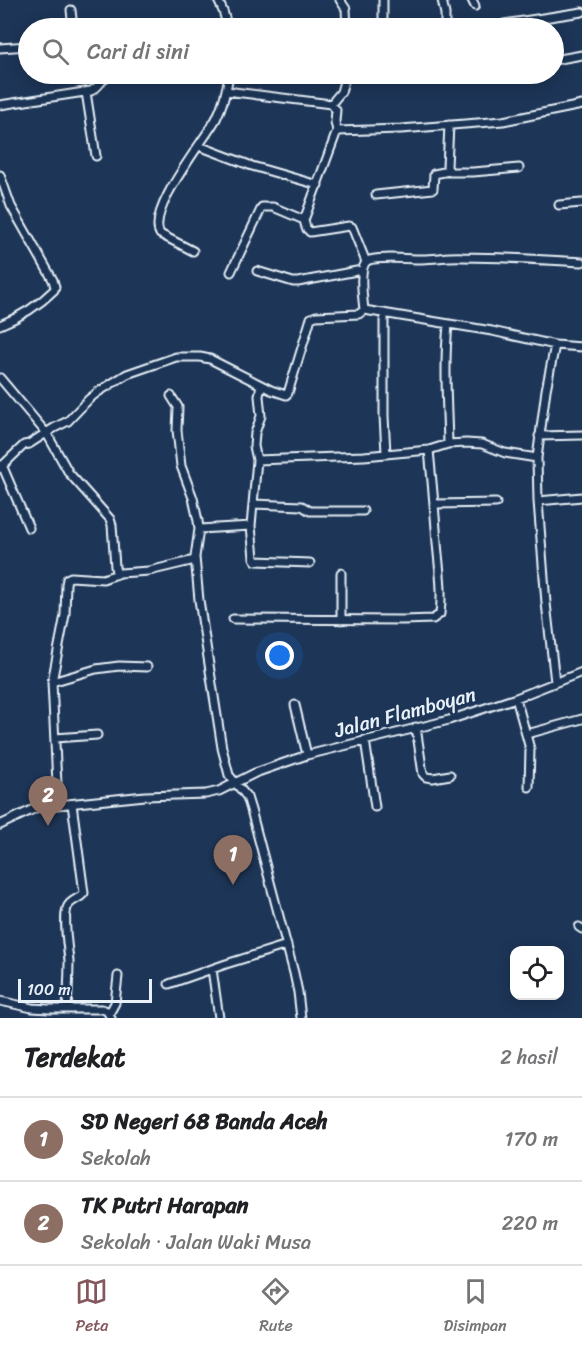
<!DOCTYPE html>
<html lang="id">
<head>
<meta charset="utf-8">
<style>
  :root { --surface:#fff; --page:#f6f6f6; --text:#202124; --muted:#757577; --line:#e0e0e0; --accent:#84575d }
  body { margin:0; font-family:Sriracha,sans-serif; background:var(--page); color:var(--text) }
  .controls { position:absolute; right:18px; bottom:18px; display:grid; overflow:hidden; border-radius:12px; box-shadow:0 3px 15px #0003 }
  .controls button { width:54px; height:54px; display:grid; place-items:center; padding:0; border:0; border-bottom:2px solid var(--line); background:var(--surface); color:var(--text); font:30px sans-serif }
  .scale { position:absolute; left:18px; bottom:15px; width:134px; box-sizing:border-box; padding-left:6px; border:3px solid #e8f1f8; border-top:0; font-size:16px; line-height:21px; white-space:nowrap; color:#e8f1f8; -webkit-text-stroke:4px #1d3557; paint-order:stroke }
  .you { position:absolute; left:280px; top:656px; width:21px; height:21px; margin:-15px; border:4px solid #fff; border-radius:50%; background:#1a73e8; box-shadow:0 0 0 9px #1a73e833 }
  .badge { display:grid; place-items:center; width:39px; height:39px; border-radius:50%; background:var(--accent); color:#fff; font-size:20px; font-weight:700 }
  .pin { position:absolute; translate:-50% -50px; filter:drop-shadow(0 2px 3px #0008) }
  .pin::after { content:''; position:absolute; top:32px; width:21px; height:18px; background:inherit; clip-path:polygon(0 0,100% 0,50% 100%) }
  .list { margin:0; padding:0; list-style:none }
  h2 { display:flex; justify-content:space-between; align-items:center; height:78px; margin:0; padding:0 24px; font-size:26px }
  h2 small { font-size:20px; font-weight:400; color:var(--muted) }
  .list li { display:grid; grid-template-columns:39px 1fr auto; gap:18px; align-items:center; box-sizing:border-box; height:84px; padding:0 24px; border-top:2px solid var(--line) }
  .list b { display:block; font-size:22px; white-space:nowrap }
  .list p { margin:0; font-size:20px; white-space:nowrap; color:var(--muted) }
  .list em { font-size:20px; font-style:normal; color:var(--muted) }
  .icon { flex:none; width:33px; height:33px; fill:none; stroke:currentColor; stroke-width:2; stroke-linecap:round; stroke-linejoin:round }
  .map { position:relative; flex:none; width:582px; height:1018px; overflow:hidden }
  .search { position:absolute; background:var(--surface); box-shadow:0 3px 15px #0003; left:18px; right:18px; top:18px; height:66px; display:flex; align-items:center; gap:15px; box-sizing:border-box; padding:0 21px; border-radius:33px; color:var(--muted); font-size:22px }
  .sheet { height:246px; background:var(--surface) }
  nav { display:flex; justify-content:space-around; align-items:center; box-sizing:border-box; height:84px; border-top:2px solid var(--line); background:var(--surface); font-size:16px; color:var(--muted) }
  nav a { display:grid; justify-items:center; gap:3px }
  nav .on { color:var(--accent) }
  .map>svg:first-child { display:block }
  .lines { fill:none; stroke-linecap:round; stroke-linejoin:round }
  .minor-casing { stroke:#e8f1f8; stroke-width:11 }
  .minor { stroke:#1d3557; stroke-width:7 }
  .labels { text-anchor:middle; stroke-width:6; stroke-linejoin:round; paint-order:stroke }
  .street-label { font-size:20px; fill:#e8f1f8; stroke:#1d3557 }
</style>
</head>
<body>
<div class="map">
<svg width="582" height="1018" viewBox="0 0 582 1018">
  <rect width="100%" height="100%" fill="#1d3557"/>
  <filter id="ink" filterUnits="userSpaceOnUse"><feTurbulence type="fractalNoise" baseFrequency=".0167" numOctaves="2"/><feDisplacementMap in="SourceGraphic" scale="12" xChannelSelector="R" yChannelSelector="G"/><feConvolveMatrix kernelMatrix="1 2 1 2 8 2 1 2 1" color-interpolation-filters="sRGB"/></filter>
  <g filter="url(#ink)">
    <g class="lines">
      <defs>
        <path id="minor" d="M218 0 223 11 228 28
          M340 0 346 9 347 28
          M442 0 445 14V28
          M472 0 475 6
          M71 10 73 28
          M383 28V0
          M502 28 504 24 582 12
          M0 48 28 46
          M554 60 582 55
          M226 91 331 104 336 110 335 122 337 131 304 220 273 207H262L231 272
          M86 92 96 156
          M331 104 341 92 346 74
          M0 105 91 91C102 86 100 77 114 74
          M449 125 447 167 450 172H473L519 168
          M337 131 401 129 503 121 582 105
          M199 146 252 166 318 185
          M0 175 11 206 53 280 55 287 54 290C38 306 20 317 0 325
          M376 195 433 189 434 174 449 171
          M559 205 582 203
          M304 220 306 228 310 232 349 226 352 227 366 262
          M193 251 160 234C146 211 204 141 216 119 223 105 227 89 229 74
          M582 262C542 260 503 257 463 257 449 256 436 259 422 259 411 259 375 256 367 261 358 268 363 299 364 310L492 331 555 345 582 347
          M257 271 293 282H298L362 270
          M384 313V416L386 453
          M555 345 546 390 537 458 538 501 546 603 555 682
          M0 378 47 434 69 473 110 519 112 525 115 567 116 572 120 573
          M171 396 178 407 177 430 181 466 193 498 198 521 199 529 195 557 199 600 222 748 229 775 247 797 251 810 294 973 298 992 301 1018
          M539 436 582 435
          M448 444C447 404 444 364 448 325
          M257 460 364 456 429 450 448 444 466 443 482 444 505 453 537 458
          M2 465 29 528
          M0 468 24 445 29 444 54 428 68 421 89 399 98 392 127 374 176 357H200L210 359 271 390 286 395 288 393 311 318 316 316 359 314 364 310
          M538 501 582 497
          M253 504 302 506 310 511H363
          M435 504 496 503
          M251 526 254 558 256 561 310 563
          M199 529 251 526 257 460 254 446 255 433 261 416 259 396 261 385
          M341 573V620
          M233 619 403 620 433 619 440 614C443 590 439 567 437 543 435 512 432 481 429 450
          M52 682 65 615 66 584 67 579 71 577 103 579 120 573 149 571 195 560
          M516 698 530 749 529 787
          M295 705 307 755
          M416 727 423 774 426 777 433 778 450 775
          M527 734 582 719
          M55 738 97 735
          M365 740 375 807
          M58 804 52 682 96 669 119 666 147 667
          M0 825 38 807 145 796 206 794 219 791 255 773 307 755 449 720 516 698 582 672
          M579 927 582 929
          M212 969 219 1018
          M169 984 226 964 287 945
          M0 1001 32 1008 49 1009H102L107 1011 111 1018
          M67 1009C68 993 69 977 69 961 68 948 63 920 67 908 70 899 79 900 84 893L72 804
          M109 1014 115 1003 118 976"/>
      </defs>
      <use href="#minor" class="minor-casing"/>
      <use href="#minor" class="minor"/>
    </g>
  </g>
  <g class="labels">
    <g class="street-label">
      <text transform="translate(405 712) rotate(-15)" y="7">Jalan Flamboyan</text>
    </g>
  </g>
</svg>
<div class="controls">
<button><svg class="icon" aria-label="locate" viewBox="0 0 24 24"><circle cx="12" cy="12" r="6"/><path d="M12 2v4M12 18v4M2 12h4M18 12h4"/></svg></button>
</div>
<div class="scale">100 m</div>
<div class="you"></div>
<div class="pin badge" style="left:233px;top:885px;background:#8d6e63">1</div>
<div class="pin badge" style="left:48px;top:826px;background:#8d6e63">2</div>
<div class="search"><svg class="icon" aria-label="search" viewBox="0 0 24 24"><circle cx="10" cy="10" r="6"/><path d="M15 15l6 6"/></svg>Cari di sini</div>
</div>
<section class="sheet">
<h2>Terdekat<small>2 hasil</small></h2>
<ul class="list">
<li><span class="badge" style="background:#8d6e63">1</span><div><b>SD Negeri 68 Banda Aceh</b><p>Sekolah</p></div><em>170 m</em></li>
<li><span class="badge" style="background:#8d6e63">2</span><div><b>TK Putri Harapan</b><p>Sekolah · Jalan Waki Musa</p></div><em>220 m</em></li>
</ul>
</section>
<nav>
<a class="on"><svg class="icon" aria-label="map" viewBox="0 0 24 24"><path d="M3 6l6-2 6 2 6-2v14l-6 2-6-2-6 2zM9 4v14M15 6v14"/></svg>Peta</a>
<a><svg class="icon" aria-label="directions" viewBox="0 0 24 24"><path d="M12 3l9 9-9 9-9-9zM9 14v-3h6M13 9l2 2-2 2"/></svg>Rute</a>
<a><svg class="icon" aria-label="saved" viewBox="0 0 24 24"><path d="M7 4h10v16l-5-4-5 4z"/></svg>Disimpan</a>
</nav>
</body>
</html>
